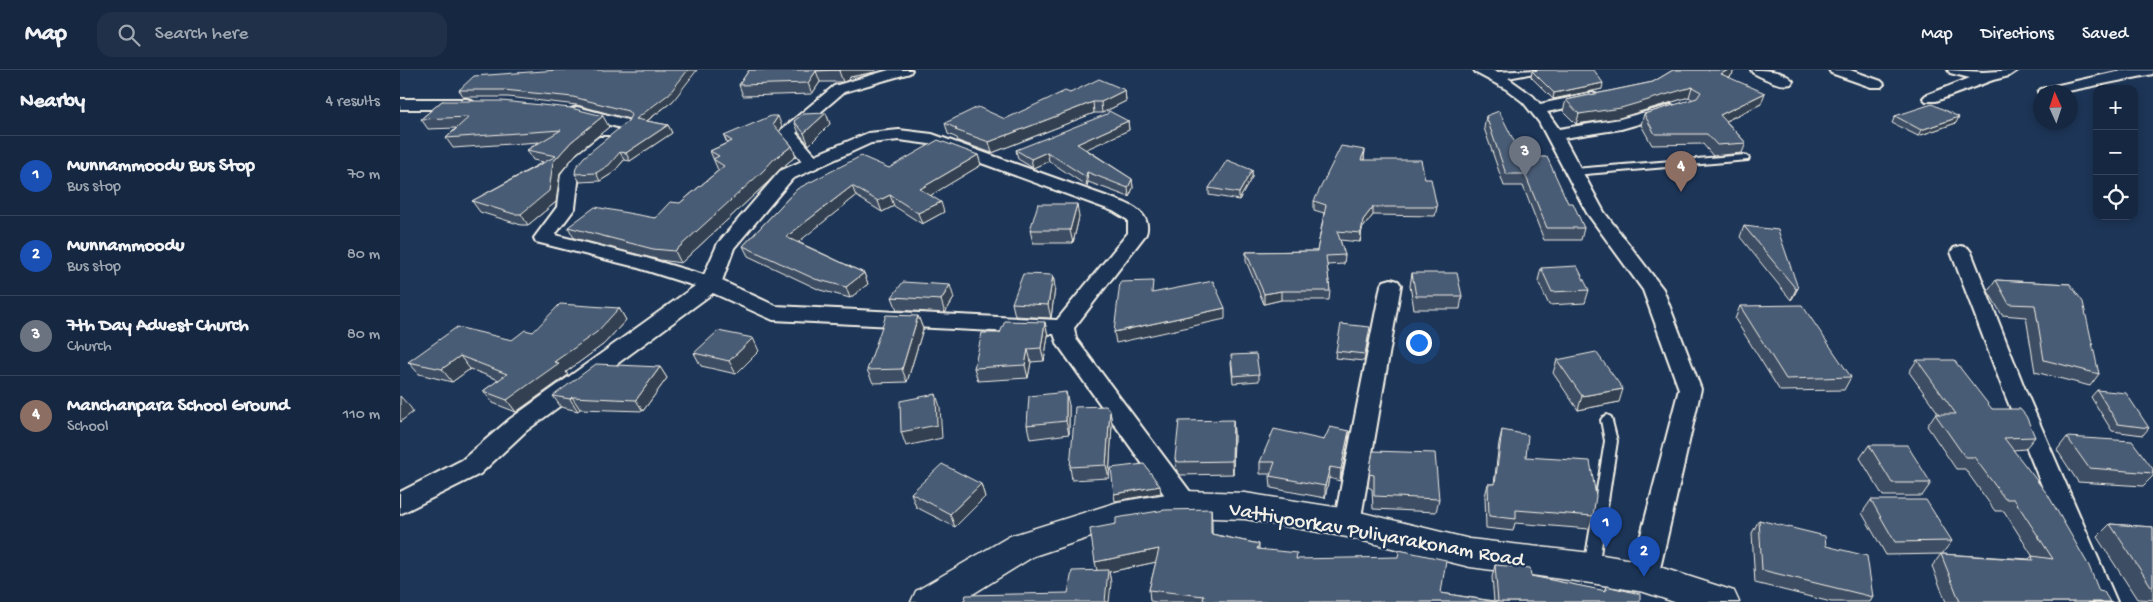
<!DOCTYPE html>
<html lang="en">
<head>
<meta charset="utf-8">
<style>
  :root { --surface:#162841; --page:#1f3048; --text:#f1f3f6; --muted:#9ea6b1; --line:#35445a; --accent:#8c9099 }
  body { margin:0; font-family:"Gochi Hand",sans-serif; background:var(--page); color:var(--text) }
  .controls { position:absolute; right:15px; top:15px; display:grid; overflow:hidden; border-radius:10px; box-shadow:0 2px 8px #0003 }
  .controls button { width:45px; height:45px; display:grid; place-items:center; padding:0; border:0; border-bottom:1px solid var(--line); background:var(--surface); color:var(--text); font:25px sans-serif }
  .compass { position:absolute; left:1633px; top:15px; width:45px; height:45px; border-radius:50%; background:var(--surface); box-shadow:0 2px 8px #0003; rotate:357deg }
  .you { position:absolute; left:1018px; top:272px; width:18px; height:18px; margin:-12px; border:4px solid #fff; border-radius:50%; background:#1a73e8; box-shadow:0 0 0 8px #1a73e833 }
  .badge { display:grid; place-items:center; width:32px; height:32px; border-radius:50%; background:var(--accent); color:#fff; font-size:16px; font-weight:700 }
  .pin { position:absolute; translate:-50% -41px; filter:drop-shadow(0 1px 2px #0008) }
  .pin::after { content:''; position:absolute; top:26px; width:18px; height:15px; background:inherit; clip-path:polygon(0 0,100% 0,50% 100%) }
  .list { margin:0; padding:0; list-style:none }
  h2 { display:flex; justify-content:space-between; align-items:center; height:65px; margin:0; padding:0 20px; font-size:21px }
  h2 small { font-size:16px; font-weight:400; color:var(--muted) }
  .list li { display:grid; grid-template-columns:32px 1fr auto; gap:15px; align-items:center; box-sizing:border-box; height:80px; padding:0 20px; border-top:1px solid var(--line) }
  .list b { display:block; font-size:19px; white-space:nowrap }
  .list p { margin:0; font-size:16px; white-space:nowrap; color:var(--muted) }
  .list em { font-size:16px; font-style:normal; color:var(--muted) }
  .icon { flex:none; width:28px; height:28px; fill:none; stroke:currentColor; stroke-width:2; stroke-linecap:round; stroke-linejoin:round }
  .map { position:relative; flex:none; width:1753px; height:532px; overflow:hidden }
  header { display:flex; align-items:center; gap:30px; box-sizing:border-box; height:70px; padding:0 25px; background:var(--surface); border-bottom:1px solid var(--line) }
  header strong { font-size:24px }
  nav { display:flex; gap:28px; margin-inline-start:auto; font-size:18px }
  .search { width:350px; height:45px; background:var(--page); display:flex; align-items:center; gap:12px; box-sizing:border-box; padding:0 18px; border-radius:15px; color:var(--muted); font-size:19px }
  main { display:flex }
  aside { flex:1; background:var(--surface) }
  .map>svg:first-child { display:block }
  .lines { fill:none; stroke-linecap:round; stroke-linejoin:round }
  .lane-casing { stroke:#f4f1e8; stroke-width:4 }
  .street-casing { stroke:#f4f1e8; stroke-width:4 }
  .secondary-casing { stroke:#f4f1e8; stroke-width:3 }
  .lane { fill:#1d3557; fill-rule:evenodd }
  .street { fill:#1d3557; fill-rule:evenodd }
  .secondary { fill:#1d3557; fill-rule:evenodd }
  .wall { fill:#3e4e64; stroke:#f4f1e8 }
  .shaded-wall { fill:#324051; stroke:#f4f1e8 }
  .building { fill:#485b74; stroke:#f4f1e8 }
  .labels { text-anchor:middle; stroke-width:4.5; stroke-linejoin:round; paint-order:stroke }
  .near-street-label { font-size:21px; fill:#f4f1e8; stroke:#1d3557 }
</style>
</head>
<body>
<header>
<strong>Map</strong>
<div class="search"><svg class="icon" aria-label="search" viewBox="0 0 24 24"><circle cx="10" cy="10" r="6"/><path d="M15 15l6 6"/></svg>Search here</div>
<nav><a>Map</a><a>Directions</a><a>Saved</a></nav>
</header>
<main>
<aside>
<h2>Nearby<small>4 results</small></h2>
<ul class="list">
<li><span class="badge" style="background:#1a4fb4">1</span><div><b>Munnammoodu Bus Stop</b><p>Bus stop</p></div><em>70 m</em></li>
<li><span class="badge" style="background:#1a4fb4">2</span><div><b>Munnammoodu</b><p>Bus stop</p></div><em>80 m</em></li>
<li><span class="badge" style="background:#6b7280">3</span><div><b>7th Day Advest Church</b><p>Church</p></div><em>80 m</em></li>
<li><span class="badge" style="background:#8d6e63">4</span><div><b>Manchanpara School Ground</b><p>School</p></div><em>110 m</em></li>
</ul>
</aside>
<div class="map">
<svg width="1753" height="532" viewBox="0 0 1753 532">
  <rect width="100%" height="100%" fill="#1d3557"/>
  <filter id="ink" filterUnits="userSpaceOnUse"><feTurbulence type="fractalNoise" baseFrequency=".02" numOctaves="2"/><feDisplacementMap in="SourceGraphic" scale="10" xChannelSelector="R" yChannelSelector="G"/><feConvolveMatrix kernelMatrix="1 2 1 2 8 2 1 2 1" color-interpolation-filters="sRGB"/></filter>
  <g filter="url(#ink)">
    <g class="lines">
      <defs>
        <path id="lane" d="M1345 85 1349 88 1348 90 1174 105 1169 102 1174 99Z
          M1207 345 1211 347 1217 371 1198 498 1196 502 1191 504 1186 502 1184 498 1205 371 1201 350 1203 347Z"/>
        <path id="street" d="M489 0H512L510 3 444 22 396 63 415 85 468 63 499 60 532 64 725 133C739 139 751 148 746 164L674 258 676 269 794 427 798 434 794 441 785 444 776 441 658 275 654 264 373 250 313 223 126 361 80 404 0 444V422L62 390 110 349 295 216 232 196 136 172 134 168 157 137 161 104 164 100 175 86 199 67H211L213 70 187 94 179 104 175 138 155 165 246 188 304 205 318 173 380 101 402 91 379 63 381 60 434 16ZM499 70 529 74 713 141 728 150V163L657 250 376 236 322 211 334 178 392 109 471 73Z
          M1074 0H1092L1096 2 1136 0 1134 3 1108 8 1133 26 1140 34 1193 23 1198 25 1201 28 1198 31 1147 42 1159 59 1220 49 1271 35 1277 37 1279 40 1277 43 1221 59 1164 68 1204 142 1263 219 1301 319 1258 507 1254 515 1244 519 1234 515 1230 507 1279 319 1243 220 1187 143 1139 52 1123 32 1106 19 1076 3Z
          M1351 0C1364 0 1384 0 1393 11L1391 14C1379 17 1364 8 1353 3Z
          M1429 0H1450L1481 11 1484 14 1481 17H1471L1431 3Z
          M1548 0 1583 2 1618 0 1609 6 1593 10 1536 31H1526L1523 28 1526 25 1570 8 1550 3Z
          M1725 0H1753V4L1663 22H1640V25L1638 22 1641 19Z
          M0 29H67L72 31 75 34 72 37 67 39H0Z
          M177 37 231 51 233 54 231 57 225 59 171 45 169 42 171 39Z
          M1561 176 1568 178 1571 182 1626 322 1717 532H1689L1604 322 1551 182 1554 178Z
          M991 209 998 211 1001 215 960 453 956 460 947 464 938 460 934 453 981 215 984 211Z"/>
        <path id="secondary" d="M785 421 845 423 947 439 1070 469 1191 483 1244 492 1334 521 1339 532H1274L1244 522 1191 513 1070 497 947 467 845 449 785 447 718 458 634 486 560 532H511L516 521 610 466 718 432Z"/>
      </defs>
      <use href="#lane" class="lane-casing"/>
      <use href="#street" class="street-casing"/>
      <use href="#secondary" class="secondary-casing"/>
      <use href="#lane" class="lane"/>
      <use href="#street" class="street"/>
      <use href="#secondary" class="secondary"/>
    </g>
    <path class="wall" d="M158 0 273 31 247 51 268 55 272 63 230 91 224 90 213 103 200 111 180 112 175 104 228 51 229 49 177 35 108 27H64L59 20Z
      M349 0H476L475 2 450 7 448 10 443 12H420L412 24 343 26 339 15Z
      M1273 0H1334L1332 5 1329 8 1361 34 1326 51 1346 73 1342 83 1313 86 1303 74 1252 75 1241 55 1244 44 1293 30 1289 27 1219 48 1176 54 1163 41 1166 30 1253 12Z
      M1132 1 1202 19 1153 29 1131 7Z
      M725 20 726 31 702 43H694L592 83 558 71 557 68 548 64 545 53 605 49 670 23Z
      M42 31 209 57 177 83 160 103 156 132 128 155H121L80 142 72 131 143 92 133 90 127 80 139 72 53 78 46 68 56 58 28 59 21 49Z
      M426 43 430 54 409 75 399 63 394 51Z
      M1086 46 1122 87 1168 133 1184 158 1181 170H1144L1123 116H1104L1084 58Z
      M1495 46 1556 53 1518 66 1492 53Z
      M728 51 729 60 686 79 732 109 733 118 729 127 688 112 687 116 649 91 633 98 618 89 616 80Z
      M382 57 379 61 392 76 396 86 379 100 368 112 281 193 260 190 174 168 168 157 255 148 280 133 319 100H318L310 81 327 73 324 66Z
      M965 80 964 90 1025 109 1037 137 1035 146 973 145 962 159 960 172 940 170 945 185 944 194 927 195 930 221 929 230H881L864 234 846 191V182L917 181 924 143 914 140V131Z
      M578 85 581 95 531 125 544 142 522 154 494 136 482 142 456 126 398 172 464 203 468 214 450 228 420 220 348 186 343 176 397 119 489 98Z
      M852 100V107L839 130 809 125V118Z
      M679 147 673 173H633L630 160Z
      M1344 156 1398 218 1392 229 1391 230 1340 167Z
      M1141 198 1189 220 1185 233 1149 235 1138 211Z
      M1012 203 1062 226 1060 239H1014L1010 216Z
      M653 205 655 218 651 248 615 246 612 233Z
      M1596 210 1670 214 1699 304 1690 316 1635 302 1626 247 1602 245 1588 221Z
      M492 227 554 228 545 243 497 240Z
      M1340 236 1451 307 1444 320 1380 321 1335 249Z
      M219 238 226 250 204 274 166 302 168 305 116 342 93 333 83 321 99 310 70 299 52 312 19 304 8 292 112 270 133 262Z
      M518 246 523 259 507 312 473 313 467 300Z
      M645 252 648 266 644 291 631 292 628 308 578 311 574 298 600 263Z
      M969 264 964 291 935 288 936 281Z
      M359 281 336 304 301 296 294 283Z
      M1157 290 1219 332 1178 340 1153 303Z
      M1517 290 1635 367 1625 379 1613 380 1699 521 1710 532H1546L1532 496 1541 484 1486 485 1462 443 1471 430 1552 471 1542 484 1629 489 1632 486 1633 487 1604 441H1595L1565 399H1556L1527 356 1535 344H1539L1509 302Z
      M831 292 859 304V311L833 313Z
      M260 297 267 308 243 341 180 339 178 341 161 337 153 326Z
      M1697 320 1749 358 1743 365 1712 361 1691 327Z
      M669 335V364L630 369 627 355Z
      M710 341 712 354 709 408 672 410 670 397Z
      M833 350 834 364 833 404 780 405 777 401 775 388Z
      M1102 360 1126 387 1193 446 1189 459 1115 453 1113 461 1086 458 1085 426 1088 414H1094L1099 373Z
      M949 361 948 373 940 411 929 408 925 428 871 418 870 406 871 404H860V392Z
      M1667 367 1753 399V406L1743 416 1678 412 1657 380Z
      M1469 375 1531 413 1522 426H1483L1460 388Z
      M973 381 1039 429 1036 442 973 439 972 419 968 417Z
      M581 414 585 427 555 457 516 437 511 423Z
      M811 439 812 464 859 474V479L897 489 1041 523 1094 531 1092 507 1095 495 1131 506 1204 521 1206 516 1240 532H756L750 531 749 520 756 492 709 502 711 513 668 523 697 500Z
      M1359 450 1426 476 1473 527 1470 532H1431L1355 513 1352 463Z
      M1710 454 1753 457V530L1737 529 1697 467Z"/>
    <path class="shaded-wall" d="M288 0H297L273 31 240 56 236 49Z
      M441 0H476L475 2 450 7 448 10 443 12 439 1Z
      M1328 0H1334L1332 5 1318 15 1321 4Z
      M416 1 420 12 412 24 408 13Z
      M1203 13 1202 19 1153 29 1154 23Z
      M1292 17 1289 27 1219 48 1176 54 1179 44Z
      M725 20 726 31 702 43 701 32Z
      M1365 23 1361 34 1317 55 1320 45Z
      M693 32 694 43 592 83 589 72Z
      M426 43 430 54 409 75 404 63Z
      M203 46 209 57 177 83 160 103 156 132 128 155 121 144 153 92 171 72Z
      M378 46 382 57 378 64 373 54Z
      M1559 47 1556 53 1518 66 1521 60Z
      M728 51 729 60 678 83 677 74Z
      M268 55 272 63 230 91 226 83Z
      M392 76 396 86 379 100 368 112 281 193 275 181 374 89Z
      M965 80 964 88 960 98 961 90Z
      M220 82 224 90 213 103 200 111 196 103Z
      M647 82 649 91 633 98 631 89Z
      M578 85 581 95 523 130 520 119Z
      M852 100V107L839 130V123Z
      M687 102 688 112 687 116 686 107Z
      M732 109 733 118 729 127 728 118Z
      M452 116 456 126 391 178 386 167Z
      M490 125 494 136 482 142 478 131Z
      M541 132 544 142 522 154 518 143Z
      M677 134 679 147 673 173 670 160Z
      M973 137V145L962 159 960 172 963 150Z
      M464 203 468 214 450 228 446 217Z
      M653 205 655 218 651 248 648 235Z
      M550 215 554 228 545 243 541 230Z
      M1398 218 1392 229 1391 230 1396 219Z
      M881 221V230L864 234V224Z
      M219 238 226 250 204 274 166 302 168 305 116 342 107 330 154 292Z
      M825 238V249L716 273 714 262Z
      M518 246 523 259 507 312 502 299Z
      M645 252 648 266 644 291 641 278Z
      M353 268 359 281 336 304 329 291Z
      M628 279 631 292 628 308 625 295Z
      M60 286 70 299 52 312 42 299Z
      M260 297 267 308 243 341 236 330Z
      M1223 319 1219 332 1178 340 1182 326Z
      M666 322 669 335V364L666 351Z
      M536 324 540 337 542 368 506 376 501 362Z
      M0 326 11 338 13 342 0 352Z
      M172 327 180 339 178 341 170 329Z
      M710 341 712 354 709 408 706 395Z
      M833 350 834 364 833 404 832 391Z
      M949 361 948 373 940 411 941 399Z
      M930 397 929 408 925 428V416Z
      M581 414 585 427 555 457 550 444Z
      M760 416 761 423 715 431 714 424Z
      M811 439 812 451V476L811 464Z
      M759 479 761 491 709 502 711 513 709 532H705L695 492Z"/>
    <path class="building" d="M158 0H288L269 24 236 49 268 55 226 83 220 82 209 95 196 103 175 104 176 97 184 87 228 51 231 45 228 41 173 27 104 20H59L74 6Z
      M349 0H441L416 1 408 13 339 15Z
      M1140 0H1194L1203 13 1154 23 1132 1Z
      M1273 0H1328L1321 4 1365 23 1320 45 1346 73 1317 75 1307 64H1255L1244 44 1297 28 1301 22 1292 17 1221 38 1179 44 1166 30 1253 12Z
      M699 9 725 20 701 32H693L589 72 555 60 557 59 545 53 578 37 605 49 665 21 670 23Z
      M42 31H102L171 38 203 46 171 72 153 92 149 121 121 144H114L72 131 156 86 127 80 161 60 46 68 69 47 21 49Z
      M1532 34 1559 47 1521 60 1495 46Z
      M709 41 728 51 677 74 732 109 728 118 687 102 686 107 647 82 631 89 616 80 707 44Z
      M1099 41 1122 87H1147L1168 133H1173L1184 158H1147L1125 104H1106L1086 46Z
      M426 43 404 63 394 51 403 44Z
      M371 46H378L373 54 392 76 374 89 363 101 275 181 253 179 168 157 195 137 255 148 270 132 280 133 324 96 313 89 319 86 310 81 332 71 324 66Z
      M538 70 578 85 520 119 541 132 518 143 490 125 478 131 452 116 386 167 464 203 446 217 415 209 343 176 397 119 461 86 489 98Z
      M941 76 965 80 961 90H1021L1025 109H1031L1037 137H973L963 150 961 163 937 161 945 185 926 186 930 221H881L864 224 846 182 917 181 926 135 914 131Z
      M827 90 852 100 839 123 809 118Z
      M638 134H677L670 160H630Z
      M1344 156 1378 160 1398 218 1396 219Z
      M1177 196 1189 220 1152 222 1141 198Z
      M1012 203H1057L1062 226H1016Z
      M623 204 653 205 648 235 612 233Z
      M1596 210 1670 214 1683 232 1699 304 1644 290 1635 235 1609 234Z
      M753 211 752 223 813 211 825 238 714 262 720 212Z
      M503 212 550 215 541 230 492 227Z
      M160 234 219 238 197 262 154 292 159 293 107 330 83 321 107 304 60 286 42 299 8 292 57 257 112 270 125 260 133 262Z
      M1402 235 1451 307 1386 309 1340 236Z
      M486 245 518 246 502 299 467 300Z
      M605 251 645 252 641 278 628 279 625 295 574 298 582 263H600Z
      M941 254 970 257 965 284 936 281Z
      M318 261 353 268 329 291 294 283Z
      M1196 282 1223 319 1182 326 1157 290Z
      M856 284 859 304 833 306 831 285Z
      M1517 290H1554L1592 339H1620L1626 346 1635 367 1604 368 1648 425 1689 496 1699 521 1704 522 1710 532H1560L1541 484 1633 490 1632 486 1653 489 1614 429H1605L1574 387H1565L1535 344H1556Z
      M196 294 260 297 236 330 172 327 170 329 153 326Z
      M1697 320 1726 323 1749 358 1718 354Z
      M666 322V351L627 355 629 326Z
      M536 324 537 355 501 362 500 331Z
      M706 336 710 341 706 395 670 397 675 337Z
      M833 350 832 391 778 392 775 388 779 351Z
      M930 357 949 361 941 399 930 397 925 416 870 406 875 392H860L874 359 924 370Z
      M1102 360 1128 365 1126 387 1190 391 1196 426 1193 446 1116 440V449L1089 446 1088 414H1095Z
      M1667 367 1732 371 1753 399V403L1689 398Z
      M1469 375H1507L1531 413H1492Z
      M973 381 1035 383 1039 429 974 426V405L969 404Z
      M542 394 581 414 550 444 511 423Z
      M744 394 760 416 714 424 711 398Z
      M1471 430H1526L1552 471 1495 472Z
      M811 439V464L859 474 857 479 897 483 896 489 998 487 999 480 1046 490 1041 523 1097 532H809L803 530 804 526 749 520 759 479 695 492 690 459 716 454V448L765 440Z
      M1359 450 1425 466 1426 476 1467 486 1473 527 1362 500Z
      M1710 454 1753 457V516H1751Z
      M1095 495 1130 498 1131 506 1206 521V516L1240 524V532H1098Z
      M708 500 705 532H564L566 525 668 523 672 501Z"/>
  </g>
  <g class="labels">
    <g class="near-street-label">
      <text transform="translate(977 463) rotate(10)" y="7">Vattiyoorkav Puliyarakonam Road</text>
    </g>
  </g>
</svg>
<div class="controls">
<button>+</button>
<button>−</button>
<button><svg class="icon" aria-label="locate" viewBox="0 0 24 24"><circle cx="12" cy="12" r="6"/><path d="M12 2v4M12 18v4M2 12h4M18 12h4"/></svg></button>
</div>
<svg class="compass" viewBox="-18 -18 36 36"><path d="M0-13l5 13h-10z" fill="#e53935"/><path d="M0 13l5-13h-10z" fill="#9ea6b1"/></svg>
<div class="you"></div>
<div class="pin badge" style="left:1206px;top:478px;background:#1a4fb4">1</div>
<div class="pin badge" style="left:1244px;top:507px;background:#1a4fb4">2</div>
<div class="pin badge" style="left:1125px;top:107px;background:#6b7280">3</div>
<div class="pin badge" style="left:1281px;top:122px;background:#8d6e63">4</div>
</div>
</main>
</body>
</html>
